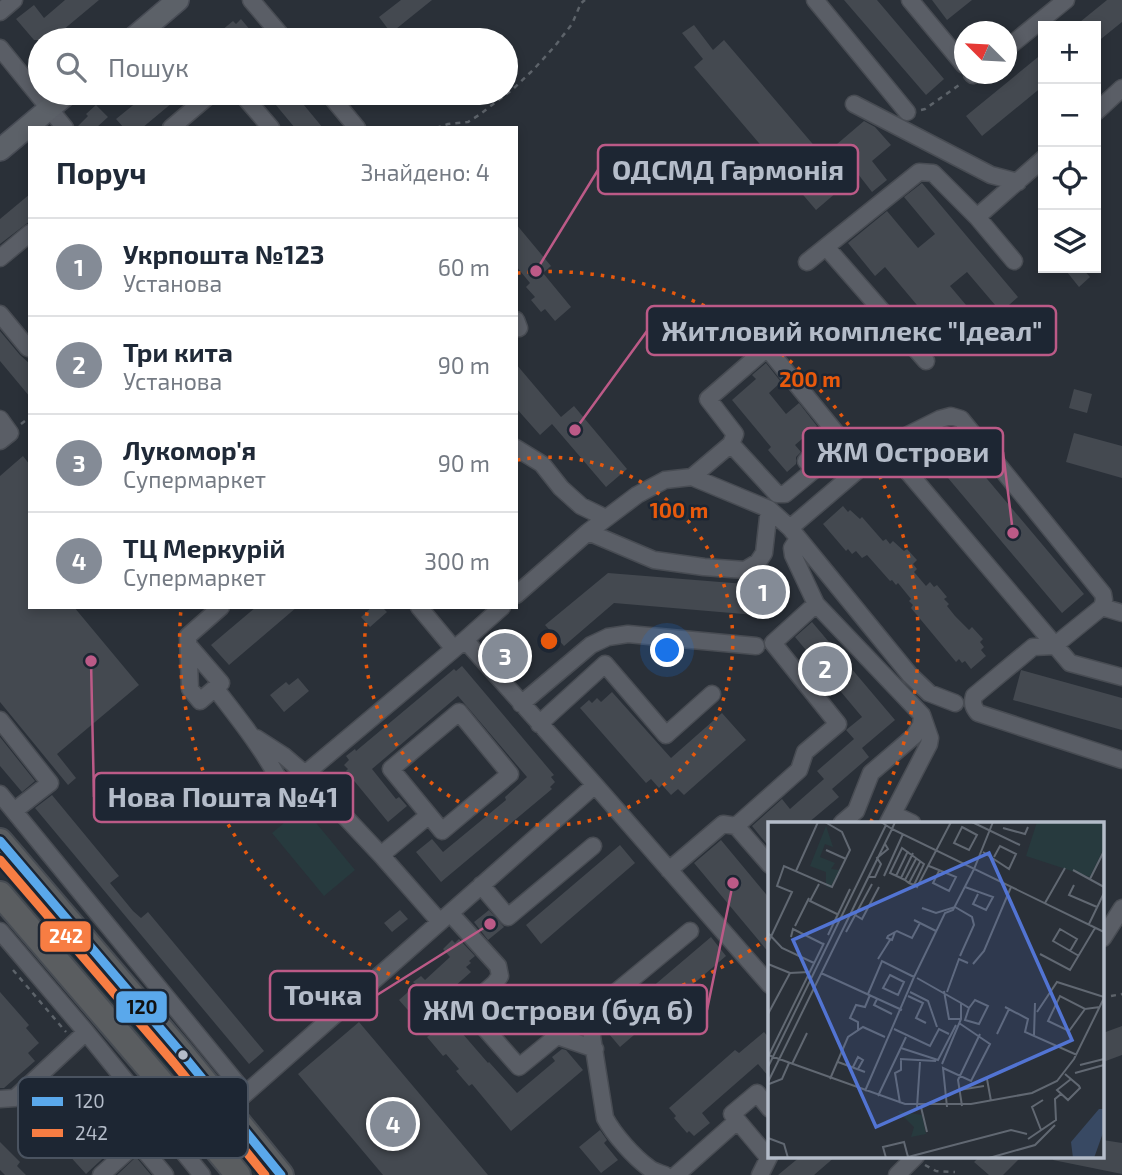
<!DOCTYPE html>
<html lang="uk">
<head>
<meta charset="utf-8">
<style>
  :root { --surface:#fff; --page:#f2f2f3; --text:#1f2937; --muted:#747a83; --line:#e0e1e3; --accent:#848b96 }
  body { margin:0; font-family:"Exo 2",sans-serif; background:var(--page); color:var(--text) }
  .controls { position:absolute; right:21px; top:21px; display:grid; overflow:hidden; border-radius:0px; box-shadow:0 4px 10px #0003 }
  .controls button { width:63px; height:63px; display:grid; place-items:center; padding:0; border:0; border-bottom:2px solid var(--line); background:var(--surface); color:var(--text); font:35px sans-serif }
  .compass { position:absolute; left:954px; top:21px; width:63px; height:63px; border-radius:50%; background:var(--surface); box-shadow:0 4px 10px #0003; rotate:294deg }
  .you { position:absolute; left:668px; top:651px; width:24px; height:24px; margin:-18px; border:5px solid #fff; border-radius:50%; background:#1a73e8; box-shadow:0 0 0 10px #1a73e833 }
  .badge { display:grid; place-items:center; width:46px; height:46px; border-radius:50%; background:var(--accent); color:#fff; font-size:23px; font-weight:700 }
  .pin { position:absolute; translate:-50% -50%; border:4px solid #fff; box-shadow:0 2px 7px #0006 }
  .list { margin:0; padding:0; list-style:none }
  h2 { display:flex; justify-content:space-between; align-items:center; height:91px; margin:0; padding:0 28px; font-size:30px }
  h2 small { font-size:23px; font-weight:400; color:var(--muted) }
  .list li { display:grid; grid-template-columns:46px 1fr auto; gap:21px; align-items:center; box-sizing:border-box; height:98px; padding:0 28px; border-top:2px solid var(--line) }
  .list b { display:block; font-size:26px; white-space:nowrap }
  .list p { margin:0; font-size:23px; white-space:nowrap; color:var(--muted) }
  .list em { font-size:23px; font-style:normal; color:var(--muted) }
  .icon { flex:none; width:38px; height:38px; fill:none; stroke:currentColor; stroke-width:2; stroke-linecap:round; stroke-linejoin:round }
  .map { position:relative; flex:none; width:1122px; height:1175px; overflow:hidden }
  .search { position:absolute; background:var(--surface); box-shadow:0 4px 10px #0003; left:28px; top:28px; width:490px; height:77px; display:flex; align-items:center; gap:18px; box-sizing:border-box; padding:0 24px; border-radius:38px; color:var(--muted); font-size:26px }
  .panel { position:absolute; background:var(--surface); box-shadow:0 4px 10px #0003; left:28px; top:126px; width:490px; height:483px; border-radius:0px }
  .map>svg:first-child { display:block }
  .green { fill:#273a3e }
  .building { fill:#444950 }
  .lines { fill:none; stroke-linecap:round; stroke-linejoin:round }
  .minor-casing { stroke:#484c53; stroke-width:19 }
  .major-casing { stroke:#484c55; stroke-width:24 }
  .highway-casing { stroke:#474c53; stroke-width:28 }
  .path { stroke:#5d636a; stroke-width:2.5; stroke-dasharray:5 5; stroke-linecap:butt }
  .minor { stroke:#5a5e66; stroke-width:16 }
  .major { stroke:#5c6168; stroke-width:21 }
  .highway { stroke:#5a5d60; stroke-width:24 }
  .bus-1-casing { stroke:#1d2633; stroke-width:14 }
  .bus-2-casing { stroke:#1d2633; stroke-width:14 }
  .bus-1 { stroke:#5aa8eb; stroke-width:9 }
  .bus-2 { stroke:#f77d43; stroke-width:9 }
  .ring { fill:none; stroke:#e8590c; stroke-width:3.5; stroke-dasharray:3.5 7 }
  .bus-dot { fill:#b4bcc9; stroke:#1d2633; stroke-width:2.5 }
  .inset-road { fill:none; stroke:#616872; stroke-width:2 }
  .view { fill:#5274d3; fill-opacity:0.15; stroke:#5274d3; stroke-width:3.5 }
  .inset-edge { fill:none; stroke:#b4bcc9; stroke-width:3.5 }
  .key { fill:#1d2633; stroke:#4a5360; stroke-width:2 }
  .key-label { font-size:19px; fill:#b4bcc9 }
  .centre { fill:#e8590c; stroke:#1d2633; stroke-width:3.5 }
  .ring-label { font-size:21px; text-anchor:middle; font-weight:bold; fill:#e8590c; stroke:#1d2633; stroke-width:5; stroke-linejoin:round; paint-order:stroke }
  .leader { fill:none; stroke:#bc5a87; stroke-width:2.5 }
  .callout-dot { fill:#bc5a87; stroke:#1d2633; stroke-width:2.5 }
  .callout { fill:#1d2633; stroke:#bc5a87; stroke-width:2.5 }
  .callout-label { font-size:28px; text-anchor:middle; font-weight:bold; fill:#b4bcc9 }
  .line-badge { stroke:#1d2633; stroke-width:2.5 }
  .badge-label { font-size:19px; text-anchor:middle; font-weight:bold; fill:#fff }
  .pale-badge-label { font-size:19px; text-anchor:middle; font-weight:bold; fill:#111 }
</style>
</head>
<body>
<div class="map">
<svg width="1122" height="1175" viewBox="0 0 1122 1175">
  <rect width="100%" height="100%" fill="#2a3038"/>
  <path class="green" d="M303 807 355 870 324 896 272 833Z
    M0 857 178 1067 171 1072 0 871Z
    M221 1120 267 1175H255L214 1126Z"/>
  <path class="building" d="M65 0H99L51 40H34L16 19 34 5 44 18Z
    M401 0H432L391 33 379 17Z
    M844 0H877L944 79 926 95Z
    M932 0H972L947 20Z
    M1107 0H1122V22L1096 43V26H1075Z
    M241 19 251 31 246 35 250 40H210L233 21 236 24Z
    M694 25 713 50 724 40 823 156 864 121 875 127 891 145 872 161 887 180 872 192 858 174 816 210 694 67 703 59 682 33Z
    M1043 53V86L982 136 966 116Z
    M148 93H184L142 128H124L116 119Z
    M266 93H294L323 128H295Z
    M96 105 108 117 96 128H76L88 116 86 114Z
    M922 183 1018 297 1001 312 967 272 950 286 982 324 944 356 918 325 927 317 885 267 875 276 848 243 887 211 918 248 935 234 904 197Z
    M30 194V221L0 244V219Z
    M516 224 551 266 543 273 571 307 555 321 545 309 541 312 531 300 535 297 526 287 530 283 516 266Z
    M1072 268H1082L1090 277 1079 287 1067 272Z
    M0 331 20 355 30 364V397L0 361Z
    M766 363 781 382 769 393 786 414 799 403 817 426 795 445 801 452 796 457V464L787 472 768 450 771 447 732 400 756 379 752 375Z
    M516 364 561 417 574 406 627 469 606 487 552 424 540 435 516 408Z
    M1074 389 1092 394 1087 413 1069 408Z
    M945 429 1084 594 1062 613 921 446 939 431Z
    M1074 433 1122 446V478L1066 462Z
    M23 456 30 465V607H74L139 685 57 754 76 778 68 785 0 702V476Z
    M843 506 848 512 850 510 860 519 862 517 883 541 886 539 890 544 893 541 904 551 907 549 917 560 913 564 917 569 914 572 926 586 930 582 934 587 937 585 947 597 944 599 949 604 947 606 955 616 969 630 972 627 983 639 980 642 984 647 981 650 986 656 971 669 965 661 962 663 959 659 956 662 911 608 913 605 909 601 911 599 898 583 896 585 892 580 890 581 867 555 862 558 856 551 852 554 848 549 846 551 823 524Z
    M608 573 769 586 767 616 614 603 564 646 545 625Z
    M256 607H297L229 665 211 645Z
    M372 607H382L387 612 370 627 361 617Z
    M812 622 895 720 862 748 869 757 832 789 839 797 808 823H770V848L752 826 782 799 790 809 824 779 817 771 854 739 846 730 862 717 795 637Z
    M506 641 519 656 508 666 494 652Z
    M462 666 554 775 551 777 555 782 550 787 552 789 441 882 416 852 432 839 443 852 506 800 505 797 527 777 458 696 372 769 396 799 399 797 407 806 388 822 346 771 348 769 344 765 349 760 346 756 355 749 356 751 454 669 456 671Z
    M1021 670 1122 698V730L1013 700Z
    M298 678 309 691 284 712 270 695 286 682 289 685Z
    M612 692 671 758 722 713 746 740 684 795 678 789 671 795 662 785 659 788 651 779 646 783 580 708 589 700 592 703 597 698 601 702Z
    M0 737 35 781 22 792 0 766Z
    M52 795 119 876 110 883 133 911 141 918 148 912 264 1051 249 1064 35 808Z
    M721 840 770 899V954L694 863Z
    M620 845 635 863 541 944 526 925Z
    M400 910 408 919 392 932 384 923Z
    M489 910 504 927 488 940 474 922Z
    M711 937 726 956 620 1047 604 1028Z
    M459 939 475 956 469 961 471 963 466 967 471 972 436 1003 455 1025 457 1024 463 1032 462 1033 488 1063 489 1062 517 1093 555 1061 552 1057 562 1049 566 1050 583 1070 511 1131 472 1084 469 1086 456 1071 459 1069 446 1054 443 1056 427 1037 430 1035 399 1000 416 985 413 982 421 976 425 980 450 957 443 949 452 940 455 943Z
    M0 992 29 1025 26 1028 39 1043 28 1053 35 1061 4 1088H0Z
    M359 1022 488 1175H383L298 1074Z
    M1122 1026V1055L1103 1062V1033Z
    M764 1032 770 1039V1078L758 1064 702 1113 710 1123 694 1136 689 1131 687 1133 674 1118 676 1116 669 1108 735 1050 739 1053Z
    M66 1078 76 1089 71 1093 85 1099 88 1102 93 1119 102 1110 126 1137 86 1174 29 1111Z
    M600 1130 607 1140 604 1143 618 1160 601 1173 579 1147Z
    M1103 1140 1122 1143V1174L1053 1160V1156H1103Z
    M0 1142 20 1162 17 1166 26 1175H5L0 1170Z
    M801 1156H836L814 1175H778Z
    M980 1156H1022L1003 1175H989L974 1162Z
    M136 1157 151 1175H117Z"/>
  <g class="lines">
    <defs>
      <path id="minor" d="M251 0 285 40
        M815 0 907 112
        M910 0 964 65
        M0 12 14 0
        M0 48 65 128
        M1006 49 1066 0
        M972 74 973 75 976 74
        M241 93 271 128
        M328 93 357 128
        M854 104 991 175 1018 182
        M1096 112 1122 88
        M171 128 212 93
        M977 217 1014 261
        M826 247 926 361
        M0 258 30 233
        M807 262 919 172 933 173 977 217 1043 159
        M0 314 28 348 30 346
        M516 320 519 328
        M0 419 10 433 0 441
        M886 446 1070 663 1122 677
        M516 448 542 464 561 488 581 506 606 518
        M692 477 731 444 777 494H785L814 470 806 461 837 434 767 348 708 399 735 434 731 444
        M790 528 886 446 940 419 951 416 961 419 1103 594 1104 600 1102 607 1054 646 1033 647 974 696C972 703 973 707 978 713L1122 760
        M588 532 654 560 704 567 745 570 758 562 764 553 769 509
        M798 539 792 548 793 555 816 604 922 715 921 725 914 736 871 773 856 811 842 823
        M516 595 588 532 637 495 665 480 692 477 769 509 790 528 910 675 929 693 955 703
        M419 607 454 649 465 640 595 785 770 985
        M1102 607 1122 613
        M465 640 502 607
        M189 646 221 683 200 701 190 689 188 636 221 607
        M215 688C240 720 266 753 284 789
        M521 704 591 645 608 637 628 634 756 646
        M459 712 510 774 442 831 391 769Z
        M0 720 50 783 14 811
        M539 724 605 664 666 735 712 694
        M256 738 284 756 305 774
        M0 794 245 1093
        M893 814 912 823
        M888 823 929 744 930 738 922 715
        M736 826 799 770 805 752 838 724 773 643 816 604
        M381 855 429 815
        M669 870 723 824 736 826 770 865
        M481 885 508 917 593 846
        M450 913 498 966 500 976 495 983 467 1008 519 1067 557 1036 595 1049
        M440 922 381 855 305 774 454 649
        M0 931 86 1032 202 1175
        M1103 938 1122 908
        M0 1099 15 1098 86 1032
        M227 1110 595 785
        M137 1142 165 1175
        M768 1157 732 1114 757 1093 770 1109
        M101 1175 159 1123
        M665 1175C660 1173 654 1172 649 1168 634 1157 614 1135 605 1118L590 1024 592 1017 598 1007 690 931
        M676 1175 737 1121
        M760 1175 770 1155
        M897 1175 916 1156"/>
      <path id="major" d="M131 40 178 0
        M0 150 68 93"/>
      <path id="highway" d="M0 841 183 1055 281 1175
        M0 894 166 1088 238 1175"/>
    </defs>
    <use href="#minor" class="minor-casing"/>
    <use href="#major" class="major-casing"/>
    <use href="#highway" class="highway-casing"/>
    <path class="path" d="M921 110 925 109 962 83
      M436 128 448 124 468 122 479 115 513 89 534 69 555 46 572 24 581 3 585 0
      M21 424 30 417
      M13 970 66 1032
      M1111 996 1122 994
      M925 1165 936 1171 955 1172"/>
    <use href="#minor" class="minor"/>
    <use href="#major" class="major"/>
    <use href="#highway" class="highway"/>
    <defs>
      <path id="bus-1" d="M0 841 183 1055 281 1175"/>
      <path id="bus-2" d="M0 860 174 1063 265 1175"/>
    </defs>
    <use href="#bus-1" class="bus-1-casing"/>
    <use href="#bus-2" class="bus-2-casing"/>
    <use href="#bus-1" class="bus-1"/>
    <use href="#bus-2" class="bus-2"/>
  </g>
  <g class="ring">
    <path d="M517 460A184 184 0 1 1 368 607"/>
    <path d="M768 938A369 369 0 0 1 181 609M517 273A369 369 0 0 1 870 823"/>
  </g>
  <circle class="bus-dot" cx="183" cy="1055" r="6"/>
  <g transform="translate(768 822)">
    <rect width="336" height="336" fill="#2a3038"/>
    <path d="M269 0H336V26L322 55 258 34ZM58 4 65 25 57 22 52 35 67 41 63 47 71 48 75 42 62 66 58 64V50L42 44ZM130 289 154 293 158 312 143 315 146 305Z" fill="#273a3e"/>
    <path d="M331 287H336V308L326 336H305L303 320Z" fill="#384963"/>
    <path class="inset-road" d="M127 0 124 7 336 110M204 0 252 23M194 5 209 13 201 28 186 21ZM235 6 257 12 260 5M58 28 78 37M215 30 241 47 248 32 232 24 226 35M161 44 188 55 181 69 165 61 171 49M305 48 336 65M28 49 50 0M116 54 135 12M128 54 140 29M100 55H107L113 42 109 36 120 27 117 22M133 56 145 31M322 57 336 29M137 58 148 37M141 61 152 40M51 62 42 79 69 92M146 63 156 42 134 26 122 51 135 57 137 58 141 61 146 63 149 65 183 0M306 63 301 73 329 85M197 65 225 75 218 88 205 82 210 72M277 81 297 46M154 86 168 91 187 85 204 95 206 103 192 134M87 93 94 97 111 65M146 98 168 109M321 102 336 71M27 104 41 76M78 110 104 62M127 110 124 118 119 116 120 114 129 109 144 116 152 101M0 111 14 126 46 141M60 113 82 67M23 115 25 107 55 122M0 121 24 70 9 64 16 44 64 65 82 28 74 10 57 0M302 129 309 117 292 107 285 119 311 134M272 132 302 148 327 106M110 137 122 118M0 142 22 151M205 142 216 129 243 65M53 151 134 188M122 153 136 160 130 173 115 166ZM149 156 193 181V197L174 242M176 169 181 197H193M142 170 160 179 169 205M179 170 191 137 200 141M100 172 114 139 146 155M140 174 155 181 148 196 158 201M109 177 106 183 124 192M193 181 201 186 197 198 211 202 220 184 207 178 201 186M237 185 260 197 257 210 309 233M317 187 301 209 280 199 292 174 317 187 332 185M269 190 289 160 336 175M0 192 22 151 41 150M126 207 162 224 171 207 181 212M90 208V200L82 196 88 183 97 185 102 173M229 212 241 187M266 213 267 181M133 226 170 238 188 203M0 233 137 282H203L264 271 289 259 306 237 336 176M1 233 56 121M132 237 168 239M70 240 97 250M24 242 39 211M312 243 336 237M0 245 118 3M85 245 90 235 95 238 90 247M307 251 336 243M297 252 311 264 312 266 300 278 289 268 303 257M62 257 80 215 95 205 117 215M219 257 223 279M0 260 124 7 113 0M1 262 14 257 21 241M191 268 216 264M97 269 146 155 177 91 185 88 206 47 225 0M110 274 138 215M132 281 127 251 133 248V237M194 284 190 258 212 212M149 285 152 240M153 285 159 310M179 285 175 246 203 259 222 222 191 201M273 308 264 285 275 278M0 316 16 322 20 336M260 317 288 298 287 277 293 272M140 335 243 308 259 312M118 336 115 325 136 320 140 335M221 336 267 323 287 303"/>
    <path class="view" d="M221 31 304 218 108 305 25 118Z"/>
    <rect width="336" height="336" class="inset-edge"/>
  </g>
  <rect x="18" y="1077" width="230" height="81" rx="10" class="key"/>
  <rect x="32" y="1097" width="31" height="9" fill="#5aa8eb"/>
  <rect x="32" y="1129" width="31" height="8" fill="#f77d43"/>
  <g class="key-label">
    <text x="75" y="1108">120</text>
    <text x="75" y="1140">242</text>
  </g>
  <circle cx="549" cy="641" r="10" class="centre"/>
  <g class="ring-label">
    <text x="810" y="387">200 m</text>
    <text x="679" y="518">100 m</text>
  </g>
  <path class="leader" d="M536 271L598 170M575 430L647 331M1013 533L1003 452M91 661L94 797M490 924L377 995M733 883L707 1010"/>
  <g class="callout-dot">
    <circle cx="536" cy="271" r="7"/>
    <circle cx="575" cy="430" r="7"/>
    <circle cx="1013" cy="533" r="7"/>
    <circle cx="91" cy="661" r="7"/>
    <circle cx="490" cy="924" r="7"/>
    <circle cx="733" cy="883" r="7"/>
  </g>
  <g class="callout">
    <rect x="598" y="145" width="260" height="49" rx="7"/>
    <rect x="647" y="306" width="409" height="49" rx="7"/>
    <rect x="803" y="428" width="200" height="49" rx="7"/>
    <rect x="94" y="773" width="259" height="49" rx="7"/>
    <rect x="270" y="971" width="107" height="49" rx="7"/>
    <rect x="409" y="985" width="298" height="49" rx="7"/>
  </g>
  <g class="callout-label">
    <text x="728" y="180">ОДСМД Гармонія</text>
    <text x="852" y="341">Житловий комплекс "Ідеал"</text>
    <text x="903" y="462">ЖМ Острови</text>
    <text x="223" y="807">Нова Пошта №41</text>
    <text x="323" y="1005">Точка</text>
    <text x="558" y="1020">ЖМ Острови (буд 6)</text>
  </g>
  <g class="line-badge">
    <rect x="39" y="920" width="53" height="33" rx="7" fill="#f77d43"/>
    <rect x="115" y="990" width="53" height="34" rx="7" fill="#5aa8eb"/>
  </g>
  <g class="badge-label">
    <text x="66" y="943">242</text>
  </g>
  <g class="pale-badge-label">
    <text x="142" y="1014">120</text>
  </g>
</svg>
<div class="controls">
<button>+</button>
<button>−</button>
<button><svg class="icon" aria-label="locate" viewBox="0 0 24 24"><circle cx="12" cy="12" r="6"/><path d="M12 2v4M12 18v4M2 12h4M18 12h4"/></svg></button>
<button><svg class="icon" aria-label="layers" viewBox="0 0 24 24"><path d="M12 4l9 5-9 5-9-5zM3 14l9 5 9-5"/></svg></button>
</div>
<svg class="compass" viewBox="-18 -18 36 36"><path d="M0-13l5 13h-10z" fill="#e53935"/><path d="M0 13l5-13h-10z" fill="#747a83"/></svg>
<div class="you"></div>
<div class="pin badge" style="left:763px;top:592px">1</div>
<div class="pin badge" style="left:825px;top:669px">2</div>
<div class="pin badge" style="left:505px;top:656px">3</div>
<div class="pin badge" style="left:393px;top:1124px">4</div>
<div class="search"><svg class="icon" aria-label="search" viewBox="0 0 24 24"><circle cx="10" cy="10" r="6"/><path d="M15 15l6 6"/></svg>Пошук</div>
<section class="panel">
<h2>Поруч<small>Знайдено: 4</small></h2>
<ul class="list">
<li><span class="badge">1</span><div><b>Укрпошта №123</b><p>Установа</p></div><em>60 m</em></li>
<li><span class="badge">2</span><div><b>Три кита</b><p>Установа</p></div><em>90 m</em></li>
<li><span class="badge">3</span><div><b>Лукомор'я</b><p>Супермаркет</p></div><em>90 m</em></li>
<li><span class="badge">4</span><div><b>ТЦ Меркурій</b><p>Супермаркет</p></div><em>300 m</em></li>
</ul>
</section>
</div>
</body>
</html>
